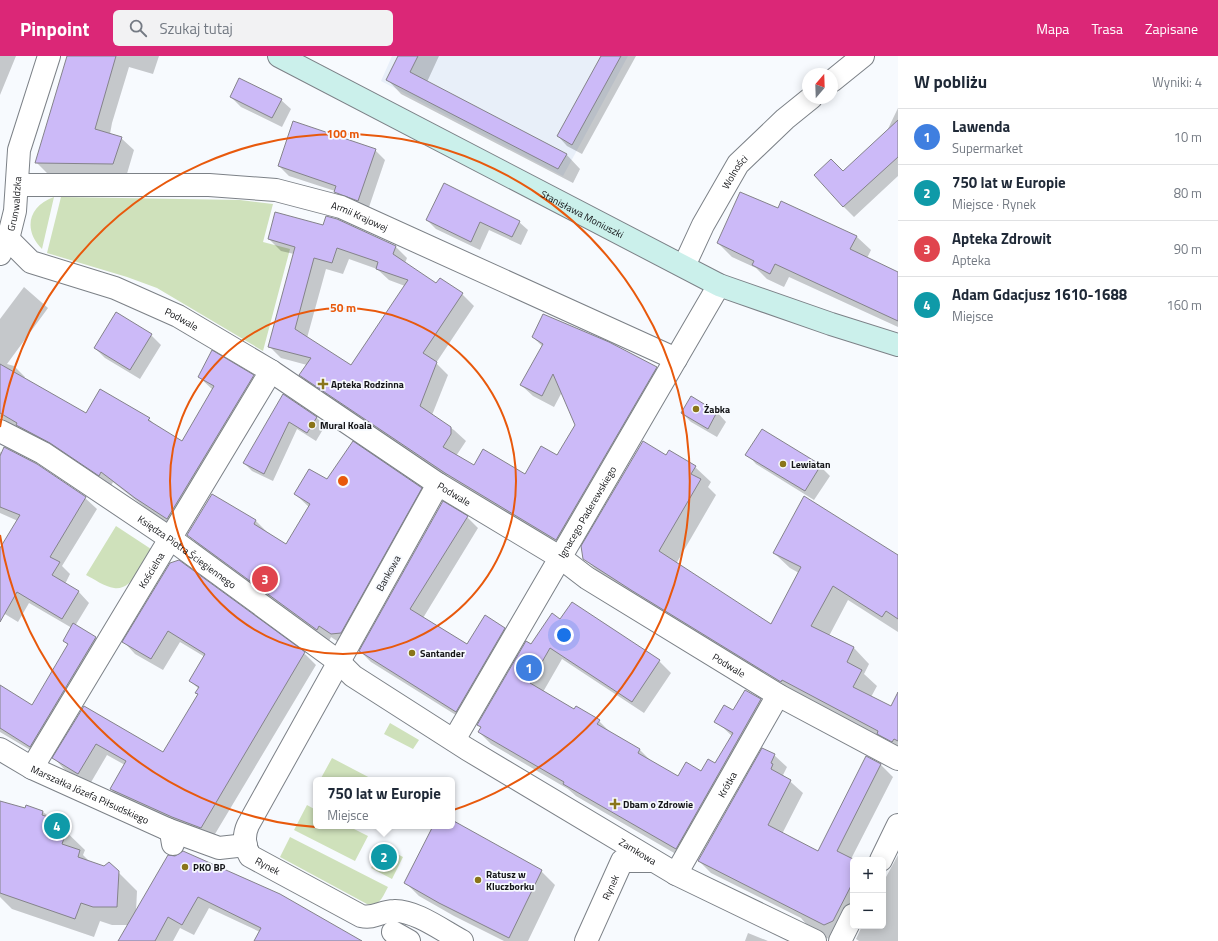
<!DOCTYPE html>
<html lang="pl">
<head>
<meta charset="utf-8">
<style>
  :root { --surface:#fff; --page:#f2f2f3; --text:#1f2937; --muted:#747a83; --line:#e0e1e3; --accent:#db2777 }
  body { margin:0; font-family:"Titillium Web",sans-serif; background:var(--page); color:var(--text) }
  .controls { position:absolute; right:12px; bottom:12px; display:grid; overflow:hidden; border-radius:6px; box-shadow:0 2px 10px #0003 }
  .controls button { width:36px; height:36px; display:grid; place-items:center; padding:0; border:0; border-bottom:1px solid var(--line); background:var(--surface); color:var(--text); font:20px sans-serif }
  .compass { position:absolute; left:802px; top:12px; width:36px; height:36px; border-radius:50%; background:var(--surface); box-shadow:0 2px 10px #0003; rotate:19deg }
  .you { position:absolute; left:564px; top:579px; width:14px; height:14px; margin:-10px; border:3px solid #fff; border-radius:50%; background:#1a73e8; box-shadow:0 0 0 6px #1a73e833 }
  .badge { display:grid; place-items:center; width:26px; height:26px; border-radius:50%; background:var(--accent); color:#fff; font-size:13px; font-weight:700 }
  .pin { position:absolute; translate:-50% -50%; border:2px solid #fff; box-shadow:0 1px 4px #0006 }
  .popup { position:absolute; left:313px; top:721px; width:142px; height:52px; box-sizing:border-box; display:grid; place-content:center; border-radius:6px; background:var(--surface); filter:drop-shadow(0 1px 3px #0005); font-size:13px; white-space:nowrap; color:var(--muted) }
  .popup b { font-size:15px; color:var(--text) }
  .popup::after { content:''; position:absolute; left:50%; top:100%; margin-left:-8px; border:8px solid transparent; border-top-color:var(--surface) }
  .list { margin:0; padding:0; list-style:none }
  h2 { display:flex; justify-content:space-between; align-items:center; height:52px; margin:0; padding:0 16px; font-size:17px }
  h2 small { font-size:13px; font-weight:400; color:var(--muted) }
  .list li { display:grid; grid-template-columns:26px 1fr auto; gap:12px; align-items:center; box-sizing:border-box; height:56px; padding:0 16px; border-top:1px solid var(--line) }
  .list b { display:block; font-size:15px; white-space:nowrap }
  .list p { margin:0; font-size:13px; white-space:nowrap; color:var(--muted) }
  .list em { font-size:13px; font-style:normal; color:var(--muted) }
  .icon { flex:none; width:22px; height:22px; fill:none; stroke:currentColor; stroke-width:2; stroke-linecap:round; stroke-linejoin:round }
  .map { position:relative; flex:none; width:898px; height:885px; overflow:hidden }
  header { display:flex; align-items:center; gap:24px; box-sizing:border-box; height:56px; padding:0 20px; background:var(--accent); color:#fff }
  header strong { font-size:19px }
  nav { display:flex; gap:22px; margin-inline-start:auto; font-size:14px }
  .search { width:280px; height:36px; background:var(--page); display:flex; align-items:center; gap:10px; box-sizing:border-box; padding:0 14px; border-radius:6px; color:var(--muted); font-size:15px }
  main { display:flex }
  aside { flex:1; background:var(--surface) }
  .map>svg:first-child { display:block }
  .built { fill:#e8eff9 }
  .green { fill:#cfe1bb }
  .shadow { fill:#0003; fill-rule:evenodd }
  .building { fill:#ccbaf8; stroke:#84838a; fill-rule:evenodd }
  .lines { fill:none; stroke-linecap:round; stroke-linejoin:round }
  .street-casing { stroke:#7c8187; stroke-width:24 }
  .secondary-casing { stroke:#7c8187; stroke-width:24 }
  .street { stroke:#fff; stroke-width:22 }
  .secondary { stroke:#cbf0eb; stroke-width:22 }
  .ring { fill:none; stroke:#e8590c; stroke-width:2 }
  .poi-dot { fill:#8a7519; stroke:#f7fafe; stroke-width:1.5 }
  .labels { text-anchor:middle; stroke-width:3.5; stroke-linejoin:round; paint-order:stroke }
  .street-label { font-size:10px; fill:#141518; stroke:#f7fafe }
  .poi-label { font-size:10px; font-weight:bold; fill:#141518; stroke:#f7fafe; text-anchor:start }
  .centre { fill:#e8590c; stroke:#f7fafe; stroke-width:2 }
  .ring-label { font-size:12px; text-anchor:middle; font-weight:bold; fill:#e8590c; stroke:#f7fafe; stroke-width:3.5; stroke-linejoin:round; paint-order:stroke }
</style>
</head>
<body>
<header>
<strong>Pinpoint</strong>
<div class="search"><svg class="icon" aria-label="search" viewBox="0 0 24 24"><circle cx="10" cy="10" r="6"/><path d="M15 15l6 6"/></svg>Szukaj tutaj</div>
<nav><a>Mapa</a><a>Trasa</a><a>Zapisane</a></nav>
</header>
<main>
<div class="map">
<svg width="898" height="885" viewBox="0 0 898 885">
  <rect width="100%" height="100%" fill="#f7fafe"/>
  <path class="built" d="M392 0H628L563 120 381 25Z"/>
  <path class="green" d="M54 141 42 193C23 174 28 150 54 141Z
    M61 141 240 144 273 148 263 186 290 193 263 295 157 232 127 221 47 197Z
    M116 470 151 493C143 506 133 535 114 532 105 531 94 523 86 519Z
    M390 667 419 684 413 693 384 678Z
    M332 702 374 724H320Z
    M307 749 316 754V770H348L368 780 355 805 294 774Z
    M290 781 388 831C383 840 380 851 367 848L280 801Z
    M382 790 403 801 392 823 371 812Z"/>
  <path class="shadow" d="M0 0H16L0 39Z
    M68 0H159L153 18 129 11 112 67 110 78 121 82 134 94 126 121 49 119 37 107Z
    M398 0H439L427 26 566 98 580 113 573 127 401 38 387 23Z
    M602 0H636L582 98 567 90 558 80Z
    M231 41 281 44 291 53 282 71 241 51Z
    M898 52V120L854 161 843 150V116L886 77Z
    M375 94 385 104 368 154 345 146 335 135 289 120 279 110Z
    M778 154 857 181 871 194 867 202 898 217V271L789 221 784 231 767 223 756 212 732 201 718 187Z
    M427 164 519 166 528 174 521 189 489 174 480 194 436 173Z
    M269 183 395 190 407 202 405 207 437 228 462 238 474 250 436 307 448 319 432 359 454 374 466 385 456 400 474 411 525 419 557 401 576 369 562 336 554 351 533 340 521 329 543 291 533 281 656 311 668 323 568 495 458 429 312 331 301 319 307 309 281 302 269 290 294 198 281 195ZM349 203 377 213 389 224 405 230 352 311 307 282 326 213 343 218Z
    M24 231 48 252 7 308 14 310 25 321 24 323 86 359 149 363 157 371 182 386 213 334 199 321 253 320 265 332 179 474 148 454 113 426 111 430 0 361V263Z
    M116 257 151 279 161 289 140 323 105 302 95 292Z
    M283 340 317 362 325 370 316 385 297 373 273 425 252 415 244 407Z
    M691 341 717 356 726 366 717 381 691 366 682 357Z
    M0 396 85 442 97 453 62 510 70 518 65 528 78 535 89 547 75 570 96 582 107 593 42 701 0 676V630L32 650 69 590 64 585 72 572 29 547 18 566 0 555V494L18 465 0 457Z
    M747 398 820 410 830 420 814 444 756 408Z
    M666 400 695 411 711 426 708 431 716 439 676 508 771 569 799 517 790 512 774 497 898 500V576L848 544 829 580 854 592 869 608 864 618 877 630 871 641 898 655V695L797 639 600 518 584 502Z
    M327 425 421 433 432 444 343 589 331 581 329 585 200 490 188 479 212 439 256 465 267 476 286 489 309 451 295 438Z
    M467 461 478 472 423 562 467 590 504 572 516 583 467 666 371 606 360 595Z
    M171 508 304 597 316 609 212 783 122 745 111 733 125 709 107 699 90 728 65 714 54 702 85 651 163 697 198 639 196 637 199 633 190 625 205 601 180 586 163 614 135 598 124 586Z
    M561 564 659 605 671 617 644 657 562 603 543 636 574 654 599 665 611 677 640 694 652 706 678 722 702 717 716 708 732 680 716 665 734 656 746 635 761 644 773 656 688 805 576 740 568 733 491 688 479 676 482 672 479 669 531 589Z
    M763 693 774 699 787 711 783 719 803 737 782 778 818 796 866 701 881 709 893 721 851 803 853 804V869L848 876 829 883 813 876 801 862 711 817 699 805Z
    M25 753 43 756 54 764 85 794 83 799 91 807 104 811 109 807 137 835 136 856 168 800 361 885H255L260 876 209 852 194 879 180 872 173 885H119L128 869H112L100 865 94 881 12 853 0 841V754Z
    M452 766 541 815 555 829 528 885H504L454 860 419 840 405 826 434 770H452Z
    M898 799V885H859L856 883 862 870H883V819L886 821Z
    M748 877 768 885H745Z"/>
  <path class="building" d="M67 0H116L95 73 122 81 113 108 35 107Z
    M398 0H418L410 16 567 98 558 113 386 24Z
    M601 0H621L572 89 557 80Z
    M239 22 282 43 272 62 230 41Z
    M898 64V101L843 151 814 119 831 103 843 115Z
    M293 65 376 93 358 145 334 136 336 130 278 110Z
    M444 127 520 165 512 181 480 166 471 186 426 164Z
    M740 136 778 152 781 145 857 180 850 193 898 216V265L775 208 770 218 752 209 754 205 717 187Z
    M275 156 323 169 326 160 337 163 396 190 393 198 436 227 440 222 463 237 423 297 437 306 420 350 451 371V378L443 391 474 409 483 393 525 418 541 390 557 399 575 369 553 318 542 340 520 329 543 288 532 281 543 258 609 286 657 311 556 484 445 417 299 319 311 302 268 291 295 191 268 183ZM337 192 378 206 376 213 408 224 351 309 295 273 314 202 332 207Z
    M116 256 152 278 130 314 94 292Z
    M212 294 254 319 167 463 135 442 101 416 99 420 50 387 16 369 17 367 0 357V308L86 357 100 333 150 362 148 364 182 385 214 330 198 321Z
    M283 338 317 361 307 377 289 366 264 418 243 407Z
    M691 340 717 356 708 373 681 357Z
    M762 373 821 409 805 435 745 399Z
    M353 385 422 432 341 577 331 578 319 570 317 574 187 479 212 438 256 464 254 468 286 488 310 448 294 438 309 413 327 423Z
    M643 385 666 399 669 394 696 410 691 418 701 423 659 495 771 568 801 511 773 497 804 440 898 499V563L886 555 882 561 833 530 811 570 854 591 847 606 862 614 853 631 891 650 898 636V685L894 683 892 686 877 678 878 675 782 624 781 626 631 534 583 503 581 490Z
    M4 391 37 408 86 441 50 501 60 506 52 519 79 535 62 563 17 536 0 566V492L20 459 0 451V400Z
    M443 445 468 460 410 553 467 588 485 559 505 572 456 656 359 595Z
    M179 504 305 596 201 772 172 761 110 733 126 705 96 688 78 718 52 702 84 650 163 696 198 638 195 637 199 631 189 625 205 598 168 575 151 603 122 586 170 507Z
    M572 546 660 604 632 646 550 592 530 627 574 653 576 650 600 664 597 668 640 693 638 697 678 720 686 706 701 715 708 703 715 707 733 677 714 666 724 649 733 654 745 634 761 643 676 793 563 728 564 726 478 676 481 671 477 669 526 585 531 588 552 557 560 563Z
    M73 567 96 581 30 691 0 672V629L32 649 68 588 63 585Z
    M762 692 775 698 771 707 773 708 771 713 791 724 768 769 818 795 866 700 881 708 837 795 855 804H853V826L833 865 824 869 698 805Z
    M0 745 25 752 26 749 43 755 42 759 55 763 53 769 67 774 62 788 80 794 78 801 104 810 109 806 119 815 117 851H93L81 847 75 863 0 837Z
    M452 764 542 814 509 882 439 847 404 827 433 770H452Z
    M183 795 280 838 362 885H254L261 872 198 841 182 869 168 861 155 885H118L168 799 175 800Z"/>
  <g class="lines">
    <defs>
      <g id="street">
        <path d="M832 25 863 0"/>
        <path id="s1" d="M17 129H209L276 134 341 151 676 303"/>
        <path id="s2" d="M8 183 31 206 115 232 178 260 271 315 438 428 561 502 587 522 778 639 898 703"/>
        <path id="s3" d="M0 198 8 183 15 155 19 94 49 0"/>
        <path id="s4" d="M684 210 703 169 738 108 785 63 811 42"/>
        <path id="s5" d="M0 375 43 397 171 483 339 606 353 620 467 693 676 818 815 885"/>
        <path id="s6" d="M438 428 248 769C243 780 244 790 250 800L361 860C375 863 381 855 394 855 415 854 443 875 462 885"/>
        <path id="s7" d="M454 684 719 229"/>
        <path id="s8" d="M0 693 32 712 167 773 171 776 173 788"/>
        <path id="s9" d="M32 712 271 315"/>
        <path d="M167 773 219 792 246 789"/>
        <path d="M881 804 898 769"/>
        <path id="s10" d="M676 818 778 639"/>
        <path d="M393 876 409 885"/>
        <path id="s11" d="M586 885 622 805H653"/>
        <path d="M840 885 853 859"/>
      </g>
      <g id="secondary">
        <path id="s12" d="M279 0 719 229 831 268 898 289"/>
      </g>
    </defs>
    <use href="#street" class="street-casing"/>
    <use href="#secondary" class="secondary-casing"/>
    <use href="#street" class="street"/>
    <use href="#secondary" class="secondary"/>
  </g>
  <g class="ring">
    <circle cx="343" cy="425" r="173"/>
    <path d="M0 371A347 347 0 1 1 0 479"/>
  </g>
  <g class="poi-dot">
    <path d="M321 322h4v4h4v4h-4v4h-4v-4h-4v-4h4z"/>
    <circle cx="696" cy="353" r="4"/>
    <circle cx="312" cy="369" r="4"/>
    <circle cx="783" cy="408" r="4"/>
    <circle cx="412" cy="597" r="4"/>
    <path d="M613 742h4v4h4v4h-4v4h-4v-4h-4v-4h4z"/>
    <circle cx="185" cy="811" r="4"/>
    <circle cx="478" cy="824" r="4"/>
  </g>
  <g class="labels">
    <g class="street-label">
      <text dy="4" stroke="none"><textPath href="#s4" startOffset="107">Wolności</textPath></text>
      <text dy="4" stroke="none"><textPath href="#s3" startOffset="53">Grunwaldzka</textPath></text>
      <text dy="4" stroke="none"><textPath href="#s12" startOffset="342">Stanisława Moniuszki</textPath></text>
      <text dy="4" stroke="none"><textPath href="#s1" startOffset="347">Armii Krajowej</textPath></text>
      <text dy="4" stroke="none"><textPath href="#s2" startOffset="194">Podwale</textPath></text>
      <text dy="4" stroke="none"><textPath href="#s2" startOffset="518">Podwale</textPath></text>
      <text dy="4" stroke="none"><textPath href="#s7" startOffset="264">Ignacego Paderewskiego</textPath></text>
      <text dy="4" stroke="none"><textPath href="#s5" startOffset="223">Księdza Piotra Ściegiennego</textPath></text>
      <text dy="4" stroke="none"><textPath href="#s9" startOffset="231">Kościelna</textPath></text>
      <text transform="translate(388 517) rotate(-61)" y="4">Bankowa</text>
      <text dy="4" stroke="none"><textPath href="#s2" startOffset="842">Podwale</textPath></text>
      <text dy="4" stroke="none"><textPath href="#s10" startOffset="103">Krótka</textPath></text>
      <text dy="4" stroke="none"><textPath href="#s8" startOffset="101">Marszałka Józefa Piłsudskiego</textPath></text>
      <text dy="4" stroke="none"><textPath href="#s5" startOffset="765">Zamkowa</textPath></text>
      <text dy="4" stroke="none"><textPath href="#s6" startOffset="443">Rynek</textPath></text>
      <text dy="4" stroke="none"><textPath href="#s11" startOffset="59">Rynek</textPath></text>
    </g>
    <g class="poi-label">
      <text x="331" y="332">Apteka Rodzinna</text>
      <text x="704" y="357">Żabka</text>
      <text x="320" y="373">Mural Koala</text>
      <text x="791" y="412">Lewiatan</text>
      <text x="420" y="601">Santander</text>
      <text x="623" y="752">Dbam o Zdrowie</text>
      <text x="193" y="815">PKO BP</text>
      <text x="486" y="822">Ratusz w<tspan x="486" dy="12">Kluczborku</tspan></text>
    </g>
  </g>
  <circle cx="343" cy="425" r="6" class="centre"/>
  <g class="ring-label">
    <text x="343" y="82">100 m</text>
    <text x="343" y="256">50 m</text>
  </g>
</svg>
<div class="controls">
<button>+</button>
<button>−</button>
</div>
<svg class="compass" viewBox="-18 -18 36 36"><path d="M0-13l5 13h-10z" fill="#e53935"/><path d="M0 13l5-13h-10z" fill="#747a83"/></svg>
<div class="you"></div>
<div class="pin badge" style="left:529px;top:612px;background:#3f7fe0">1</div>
<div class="pin badge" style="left:384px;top:801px;background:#0f9aa8">2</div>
<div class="popup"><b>750 lat w Europie</b>Miejsce</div>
<div class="pin badge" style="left:265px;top:523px;background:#e0444e">3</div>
<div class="pin badge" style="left:57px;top:770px;background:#0f9aa8">4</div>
</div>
<aside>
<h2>W pobliżu<small>Wyniki: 4</small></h2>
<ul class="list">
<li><span class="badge" style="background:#3f7fe0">1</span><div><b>Lawenda</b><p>Supermarket</p></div><em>10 m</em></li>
<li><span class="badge" style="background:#0f9aa8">2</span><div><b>750 lat w Europie</b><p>Miejsce · Rynek</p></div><em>80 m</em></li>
<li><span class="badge" style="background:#e0444e">3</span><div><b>Apteka Zdrowit</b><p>Apteka</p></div><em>90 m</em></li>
<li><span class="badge" style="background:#0f9aa8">4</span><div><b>Adam Gdacjusz 1610-1688</b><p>Miejsce</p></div><em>160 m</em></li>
</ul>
</aside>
</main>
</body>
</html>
